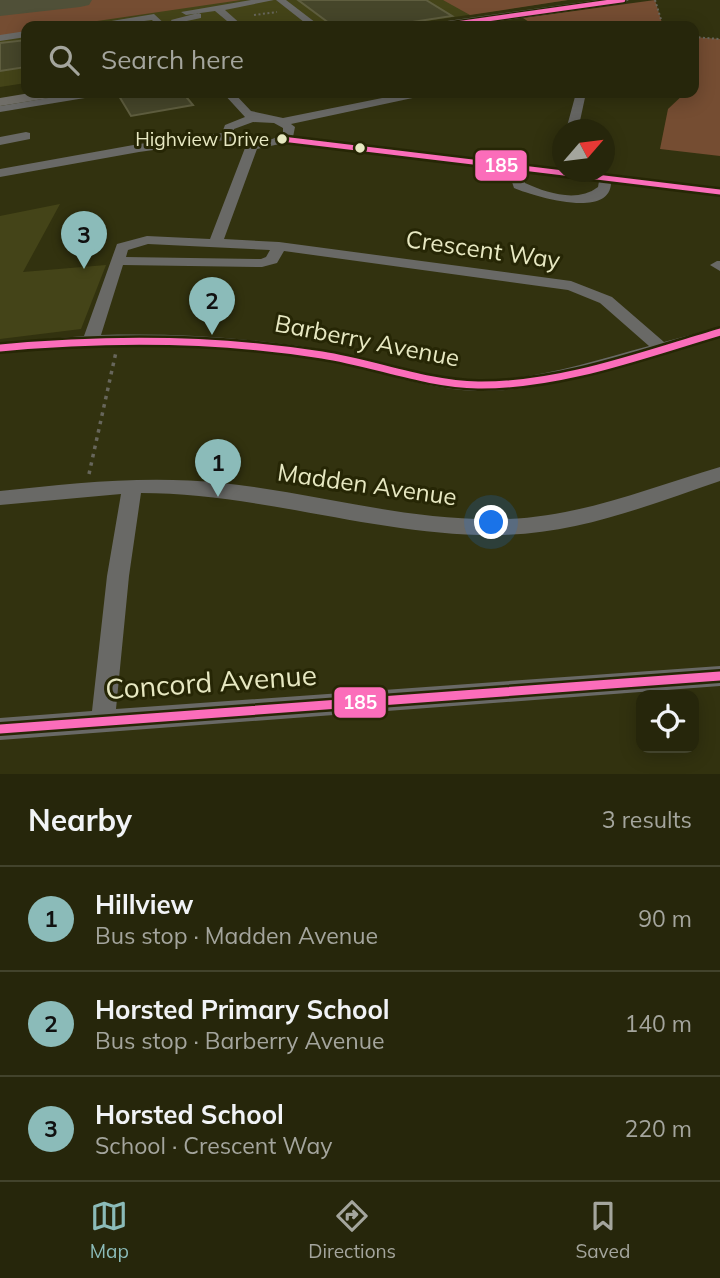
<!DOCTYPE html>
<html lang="en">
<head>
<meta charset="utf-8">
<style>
  :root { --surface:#26260b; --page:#323219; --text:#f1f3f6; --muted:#a4a59d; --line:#42432c; --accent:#8bbbb9 }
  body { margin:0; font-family:Mulish,sans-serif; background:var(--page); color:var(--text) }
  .controls { position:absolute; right:21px; bottom:21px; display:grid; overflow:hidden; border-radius:14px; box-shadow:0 4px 18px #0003 }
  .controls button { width:63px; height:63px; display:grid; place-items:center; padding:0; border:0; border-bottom:2px solid var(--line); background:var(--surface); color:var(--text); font:35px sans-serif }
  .compass { position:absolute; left:552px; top:119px; width:63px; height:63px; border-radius:50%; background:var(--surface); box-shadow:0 4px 18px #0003; rotate:62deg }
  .you { position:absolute; left:492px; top:523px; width:24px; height:24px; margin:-18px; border:5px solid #fff; border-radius:50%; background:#1a73e8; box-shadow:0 0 0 10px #1a73e833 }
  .badge { display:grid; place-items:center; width:46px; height:46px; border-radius:50%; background:var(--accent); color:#111; font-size:23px; font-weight:700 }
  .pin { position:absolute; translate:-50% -58px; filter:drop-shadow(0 2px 4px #0008) }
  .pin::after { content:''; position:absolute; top:37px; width:24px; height:21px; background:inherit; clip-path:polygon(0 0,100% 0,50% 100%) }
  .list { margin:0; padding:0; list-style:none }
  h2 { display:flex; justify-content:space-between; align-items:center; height:91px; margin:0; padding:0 28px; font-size:30px }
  h2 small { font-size:23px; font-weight:400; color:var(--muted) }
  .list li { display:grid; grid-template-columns:46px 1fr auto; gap:21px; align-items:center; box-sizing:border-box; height:105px; padding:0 28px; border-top:2px solid var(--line) }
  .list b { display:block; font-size:26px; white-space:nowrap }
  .list p { margin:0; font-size:23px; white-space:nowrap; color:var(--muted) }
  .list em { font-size:23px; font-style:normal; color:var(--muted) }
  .icon { flex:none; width:38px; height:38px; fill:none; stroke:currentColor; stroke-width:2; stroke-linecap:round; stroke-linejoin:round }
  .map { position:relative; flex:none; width:720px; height:774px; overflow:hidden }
  .search { position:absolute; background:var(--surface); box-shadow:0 4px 18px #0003; left:21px; right:21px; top:21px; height:77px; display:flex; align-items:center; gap:18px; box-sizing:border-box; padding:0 24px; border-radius:14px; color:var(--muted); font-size:26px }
  .sheet { height:406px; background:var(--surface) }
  nav { display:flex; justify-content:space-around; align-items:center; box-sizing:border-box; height:98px; border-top:2px solid var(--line); background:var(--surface); font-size:19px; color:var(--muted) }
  nav a { display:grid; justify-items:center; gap:4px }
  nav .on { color:var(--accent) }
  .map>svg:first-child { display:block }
  .built { fill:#444418 }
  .green { fill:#754d32 }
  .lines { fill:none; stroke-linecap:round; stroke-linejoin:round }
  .taxiway { fill:#505038; fill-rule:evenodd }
  .building { fill:#46462a; stroke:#5f5e3f; stroke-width:2 }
  .path-far1 { stroke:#67665b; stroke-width:2; stroke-dasharray:2 2.5; stroke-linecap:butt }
  .path { stroke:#67665b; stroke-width:3.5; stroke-dasharray:3.5 5; stroke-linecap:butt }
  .minor { fill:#696966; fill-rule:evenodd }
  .major { fill:#706e68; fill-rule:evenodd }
  .bus-1-far3-casing { stroke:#262605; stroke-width:7 }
  .bus-1-far2-casing { stroke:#262605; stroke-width:10 }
  .bus-1-far1-casing { stroke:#262605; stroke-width:12 }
  .bus-1-casing { stroke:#262605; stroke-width:14 }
  .bus-1-far3 { stroke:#fb6dba; stroke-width:4.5 }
  .bus-1-far2 { stroke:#fb6dba; stroke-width:5 }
  .bus-1-far1 { stroke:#fb6dba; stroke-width:7 }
  .bus-1 { stroke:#fb6dba; stroke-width:9 }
  .bus-dot { fill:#e7e8c2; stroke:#262605; stroke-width:2.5 }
  .labels { text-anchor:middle; stroke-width:6; stroke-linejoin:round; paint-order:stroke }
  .far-bus-label { font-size:19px; fill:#e7e8c2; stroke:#262605; text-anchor:end }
  .street-label { font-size:24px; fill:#e7e8c2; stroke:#262605 }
  .near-street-label { font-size:28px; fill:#e7e8c2; stroke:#262605 }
  .line-badge { stroke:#262605; stroke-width:2.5 }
  .badge-label { font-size:19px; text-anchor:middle; font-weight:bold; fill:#fff }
</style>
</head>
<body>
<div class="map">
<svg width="720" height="774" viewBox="0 0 720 774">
  <rect width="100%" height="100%" fill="#32320f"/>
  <path class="built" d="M0 0H568L394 26H26V83L0 87Z
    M60 204 23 272 106 265 81 329 0 339V216Z"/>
  <path class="green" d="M0 0H241L63 26H26V32L0 36Z
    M443 0H568L470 15Z
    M655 0 663 26H535L523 18Z
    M694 37 720 39V156L660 149 668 109 685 93H694Z"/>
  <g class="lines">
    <path class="taxiway" d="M0 0H92L89 5 80 7 0 16Z"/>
  </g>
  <path class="building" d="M298 0H426L452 16 386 26H333Z
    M26 40V67L0 71V43Z
    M142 93H183L193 105 131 116 119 96Z"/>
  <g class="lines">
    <path class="path-far1" d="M655 0 663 26
      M254 15 277 12
      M405 26 427 23
      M694 37 719 39"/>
    <path class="path" d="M89 474 116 352"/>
    <path class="minor" d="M251 0H274L225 10 243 26H233L215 11 186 15 181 12Z
      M276 0H286L320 26H309Z
      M198 13 201 14V18L182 22 184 26H174L171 20Z
      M154 14 167 26H157L152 20 105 26H81Z
      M26 31V37L0 41V35Z
      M78 93H102L97 96 0 112V106Z
      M223 93H234L251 111 283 118 407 93H427L422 96 291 124 295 127 293 137 562 169V172L720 188V196L611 183C610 220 533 196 514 188L508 170 284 143 257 149 224 239 279 242 571 281 612 297 664 342 720 327V337C646 357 554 392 478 391 425 390 374 368 322 360 215 344 108 341 0 353V343L84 336 117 244 147 236 210 239 245 148 225 140 139 152 0 177V169L139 144 222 133 225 125 245 117ZM253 122 274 123 283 128V133C268 144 249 145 233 135L234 129ZM521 172 599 181 598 187C577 203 547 193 525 183ZM148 244 270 250 266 257 261 259 126 257 128 250ZM284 251 568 290 600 303 649 346C592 361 536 381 476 380 430 379 385 361 340 353 262 338 180 333 101 335L123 265 262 267 277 263Z
      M576 93H586L578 130H566Z
      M26 132 30 133V139L0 145V137Z
      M717 261H720V271L710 265Z
      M720 467V481C650 505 579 533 504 535 382 538 264 493 141 493L129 576 116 709 720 666V686L0 740V718L92 711 107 576 121 494 0 505V491C74 483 147 475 222 483 316 493 409 522 505 519 580 517 649 488 720 467Z"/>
    <path class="major" d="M598 0H629L623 3 464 26H434L440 22Z
      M30 93H62L55 97 0 106V98Z"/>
    <defs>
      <path id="bus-1-far3" d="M440 26 623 0"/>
      <path id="bus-1-far2" d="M282 139 720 192"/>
      <path id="bus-1-far1" d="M0 348C107 338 215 338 322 355 374 363 425 384 478 385 560 386 642 355 720 332"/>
      <path id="bus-1" d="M0 729 720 676"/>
    </defs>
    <use href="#bus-1-far3" class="bus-1-far3-casing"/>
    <use href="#bus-1-far2" class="bus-1-far2-casing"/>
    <use href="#bus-1-far1" class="bus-1-far1-casing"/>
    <use href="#bus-1" class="bus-1-casing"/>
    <use href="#bus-1-far3" class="bus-1-far3"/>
    <use href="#bus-1-far2" class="bus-1-far2"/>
    <use href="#bus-1-far1" class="bus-1-far1"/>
    <use href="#bus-1" class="bus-1"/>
  </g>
  <g class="bus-dot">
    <circle cx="282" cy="139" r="6"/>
    <circle cx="360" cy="148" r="6"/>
  </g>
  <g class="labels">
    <g class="far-bus-label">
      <text x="269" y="146">Highview Drive</text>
    </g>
    <g class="street-label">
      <text transform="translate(483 250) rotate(8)" y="8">Crescent Way</text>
      <text transform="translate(367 341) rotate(11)" y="8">Barberry Avenue</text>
      <text transform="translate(367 485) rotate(8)" y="8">Madden Avenue</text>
    </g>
    <g class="near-street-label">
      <text transform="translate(211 682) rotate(-4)" y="10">Concord Avenue</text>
    </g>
  </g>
  <g class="line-badge">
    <rect x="474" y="149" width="54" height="33" rx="7" fill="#fb6dba"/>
    <rect x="333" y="686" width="54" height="33" rx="7" fill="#fb6dba"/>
  </g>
  <g class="badge-label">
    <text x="501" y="172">185</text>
    <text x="360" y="709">185</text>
  </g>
</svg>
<div class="controls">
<button><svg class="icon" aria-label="locate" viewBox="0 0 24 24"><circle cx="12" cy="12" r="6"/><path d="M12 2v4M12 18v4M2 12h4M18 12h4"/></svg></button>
</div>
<svg class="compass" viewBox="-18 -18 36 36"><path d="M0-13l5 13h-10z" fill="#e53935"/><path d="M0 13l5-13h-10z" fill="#a4a59d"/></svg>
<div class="you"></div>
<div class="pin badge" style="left:218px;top:497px">1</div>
<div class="pin badge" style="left:212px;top:335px">2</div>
<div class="pin badge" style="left:84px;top:269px">3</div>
<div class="search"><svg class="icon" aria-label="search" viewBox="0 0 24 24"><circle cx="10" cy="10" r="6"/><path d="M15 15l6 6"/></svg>Search here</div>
</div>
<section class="sheet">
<h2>Nearby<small>3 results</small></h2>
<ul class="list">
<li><span class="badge">1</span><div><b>Hillview</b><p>Bus stop · Madden Avenue</p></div><em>90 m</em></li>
<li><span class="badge">2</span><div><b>Horsted Primary School</b><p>Bus stop · Barberry Avenue</p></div><em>140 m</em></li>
<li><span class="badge">3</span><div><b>Horsted School</b><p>School · Crescent Way</p></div><em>220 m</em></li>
</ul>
</section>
<nav>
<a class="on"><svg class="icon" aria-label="map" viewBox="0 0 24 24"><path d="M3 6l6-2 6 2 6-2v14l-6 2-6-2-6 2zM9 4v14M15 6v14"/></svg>Map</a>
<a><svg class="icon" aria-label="directions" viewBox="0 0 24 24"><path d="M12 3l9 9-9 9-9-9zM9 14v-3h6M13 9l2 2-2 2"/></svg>Directions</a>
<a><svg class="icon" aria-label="saved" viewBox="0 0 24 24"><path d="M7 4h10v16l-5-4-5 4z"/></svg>Saved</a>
</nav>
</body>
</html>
